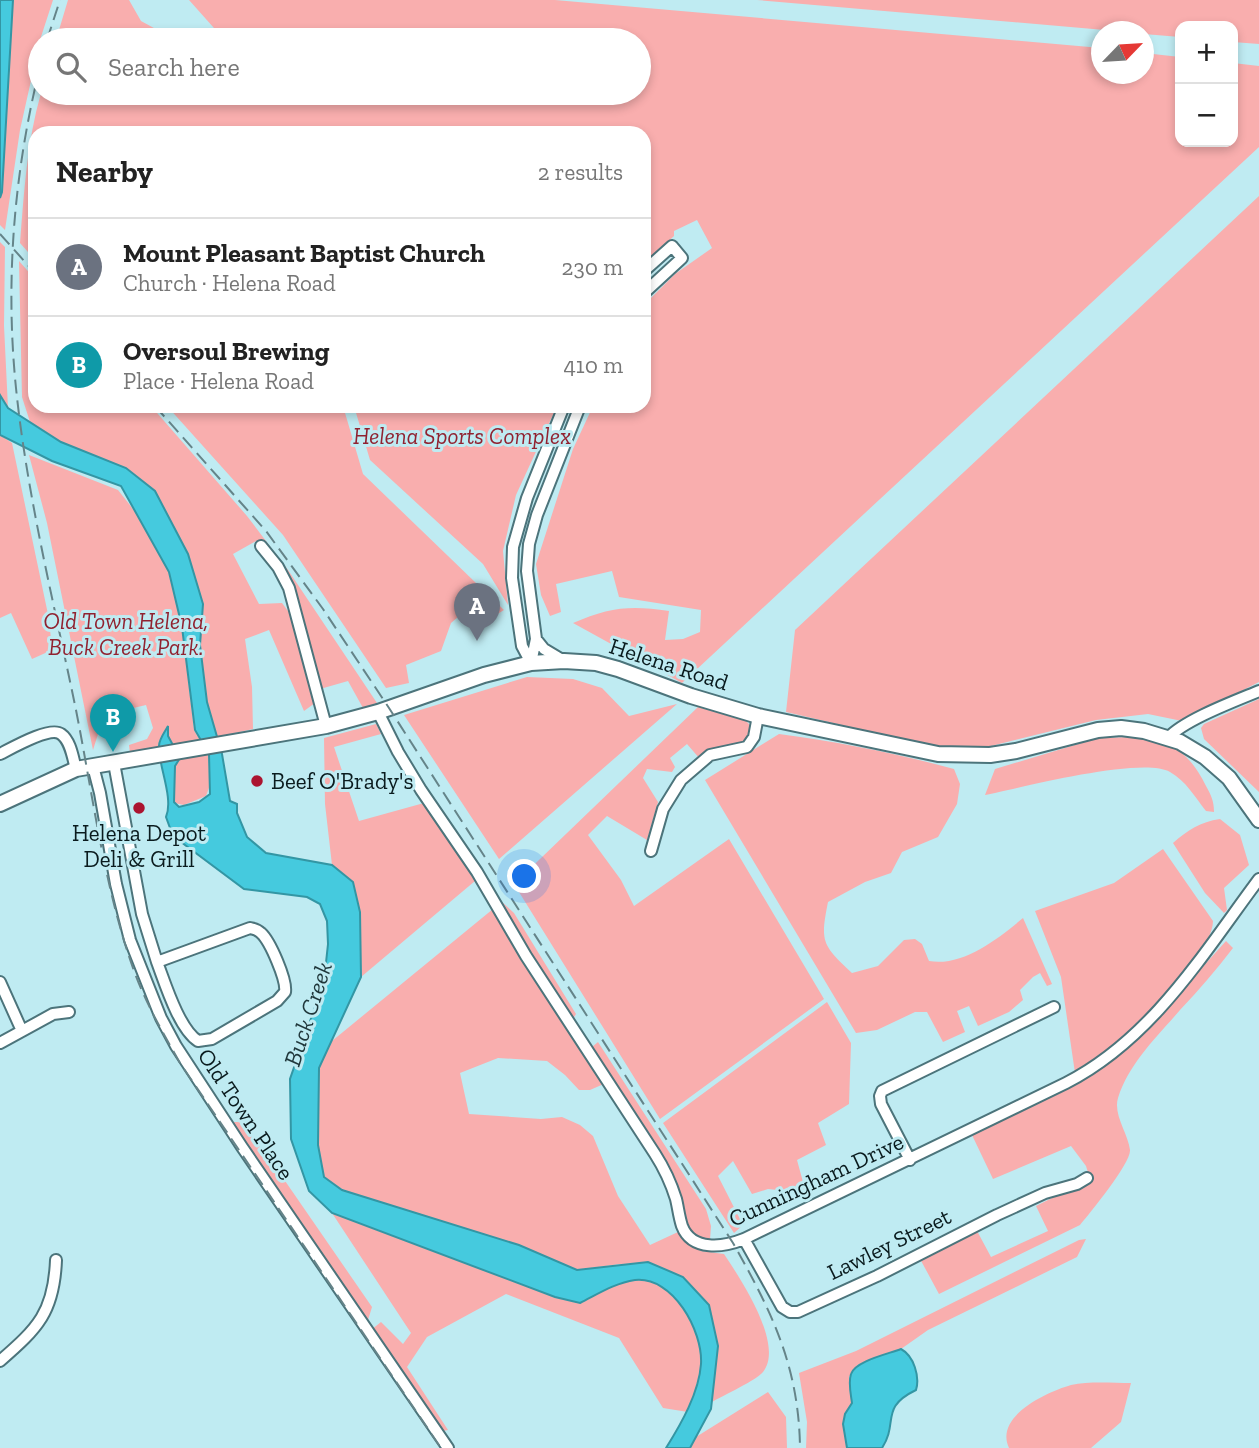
<!DOCTYPE html>
<html lang="en">
<head>
<meta charset="utf-8">
<style>
  :root { --surface:#fff; --page:#f2f2f2; --text:#222; --muted:#767676; --line:#e0e0e0; --accent:#ab1430 }
  body { margin:0; font-family:"Zilla Slab",serif; background:var(--page); color:var(--text) }
  .controls { position:absolute; right:21px; top:21px; display:grid; overflow:hidden; border-radius:14px; box-shadow:0 4px 10px #0003 }
  .controls button { width:63px; height:63px; display:grid; place-items:center; padding:0; border:0; border-bottom:2px solid var(--line); background:var(--surface); color:var(--text); font:35px sans-serif }
  .compass { position:absolute; left:1091px; top:21px; width:63px; height:63px; border-radius:50%; background:var(--surface); box-shadow:0 4px 10px #0003; rotate:65deg }
  .you { position:absolute; left:525px; top:877px; width:24px; height:24px; margin:-18px; border:5px solid #fff; border-radius:50%; background:#1a73e8; box-shadow:0 0 0 10px #1a73e833 }
  .badge { display:grid; place-items:center; width:46px; height:46px; border-radius:50%; background:var(--accent); color:#fff; font-size:23px; font-weight:700 }
  .pin { position:absolute; translate:-50% -58px; filter:drop-shadow(0 2px 4px #0008) }
  .pin::after { content:''; position:absolute; top:37px; width:24px; height:21px; background:inherit; clip-path:polygon(0 0,100% 0,50% 100%) }
  .list { margin:0; padding:0; list-style:none }
  h2 { display:flex; justify-content:space-between; align-items:center; height:91px; margin:0; padding:0 28px; font-size:30px }
  h2 small { font-size:23px; font-weight:400; color:var(--muted) }
  .list li { display:grid; grid-template-columns:46px 1fr auto; gap:21px; align-items:center; box-sizing:border-box; height:98px; padding:0 28px; border-top:2px solid var(--line) }
  .list b { display:block; font-size:26px; white-space:nowrap }
  .list p { margin:0; font-size:23px; white-space:nowrap; color:var(--muted) }
  .list em { font-size:23px; font-style:normal; color:var(--muted) }
  .icon { flex:none; width:38px; height:38px; fill:none; stroke:currentColor; stroke-width:2; stroke-linecap:round; stroke-linejoin:round }
  .map { position:relative; flex:none; width:1259px; height:1448px; overflow:hidden }
  .search { position:absolute; background:var(--surface); box-shadow:0 4px 10px #0003; left:28px; top:28px; width:623px; height:77px; display:flex; align-items:center; gap:18px; box-sizing:border-box; padding:0 24px; border-radius:38px; color:var(--muted); font-size:26px }
  .panel { position:absolute; background:var(--surface); box-shadow:0 4px 10px #0003; left:28px; top:126px; width:623px; height:287px; border-radius:21px }
  .map>svg:first-child { display:block }
  .green { fill:#f9aeae }
  .water { fill:#45cade; stroke:#3396a4; stroke-width:2 }
  .lines { fill:none; stroke-linecap:round; stroke-linejoin:round }
  .minor-casing { stroke:#4c747b; stroke-width:14 }
  .major-casing { stroke:#4c747b; stroke-width:18 }
  .minor { stroke:#fff; stroke-width:10 }
  .major { stroke:#fff; stroke-width:14 }
  .rail { stroke:#658489; stroke-width:2; stroke-dasharray:14 7; stroke-linecap:butt }
  .poi-dot { fill:#ab1430; stroke:#bfebf2; stroke-width:2.5 }
  .labels { text-anchor:middle; stroke-width:6; stroke-linejoin:round; paint-order:stroke }
  .park-label { font-size:23px; font-style:italic; fill:#912230; stroke:#bfebf2 }
  .street-label { font-size:23px; fill:#0a1b1e; stroke:#bfebf2 }
  .poi-label { font-size:23px; fill:#0a1b1e; stroke:#bfebf2; text-anchor:start }
  .water-label { font-size:24px; font-style:italic; fill:#1f363a; stroke:#bfebf2 }
</style>
</head>
<body>
<div class="map">
<svg width="1259" height="1448" viewBox="0 0 1259 1448">
  <rect width="100%" height="100%" fill="#bfebf2"/>
  <path class="green" d="M13 0H53L40 40 20 130 5 230 0 225V198L2 192Z
    M68 0H129L141 21 176 40H56Z
    M189 0H555L1101 48 1102 74H1144V53L1180 57V142H1233V63L1259 66V147L682 683 573 623C609 607 631 605 669 611L665 640 683 639 700 632 701 610 619 597 612 571 556 584 561 612 550 616 541 595 536 564 573 449 593 406H644V305L675 274 712 248 697 220 674 231V236L644 264V133H35V260L20 243C24 193 27 141 41 93H216L218 102 225 103 223 93H639V40H221L222 37Z
    M757 0H1259V44L1233 42V26H1180V37L1144 34V32L1116 31Z
    M1259 196V682L1182 721 1148 714 1096 720 991 746 949 750 786 712 795 630Z
    M0 242 5 247 4 326 8 408 0 395Z
    M19 261 35 279V406H151L247 516 288 570 377 703 363 708 348 681 320 689 284 572 258 540 233 554 259 604 282 603 294 619 315 703 304 711 269 630 245 639 252 687 253 729 217 737 207 702 200 645 203 604 126 468 61 442 30 422 22 397Z
    M167 406H343L363 474 504 610 491 618 473 604 451 623 441 651 406 665 409 683 386 688 283 535Z
    M354 406H557L516 495 503 551 508 605 483 564 370 460Z
    M0 435 12 443 49 619 52 650 32 659 11 613 0 618Z
    M29 455 118 490 137 514 169 572 182 627 194 730 209 754 210 785 206 796 184 805 174 803 156 749 130 753 129 745 147 739 153 728 146 705 104 715 93 750 47 523Z
    M527 677 573 679 602 688 629 716 677 704 499 859 404 715Z
    M1259 699V792L1204 739 1201 728 1204 724Z
    M698 707 746 721 751 726V740L744 745 700 759 687 744 670 758 675 767 672 772 647 769 643 778 658 802 647 840 607 816 588 835 621 880 634 906 729 839 824 999 660 1119 514 884Z
    M376 724 381 734 334 747 359 821 424 803 475 881 361 977 360 912 353 882 332 865 325 804 324 738Z
    M779 734C838 742 896 753 954 769L960 784 957 804 938 837 902 852 891 873 865 882 828 902C820 942 822 945 852 973L878 966 904 940 915 939 922 944 929 961C962 967 998 939 1023 918L1052 984 1047 986 1040 973 1033 977 1020 990 1023 1000 1009 1012 978 1026 969 1006 957 1011 965 1032 943 1042 927 1012H915L877 1030 856 1033 705 780Z
    M1131 737C1171 743 1187 748 1206 786 1211 795 1214 801 1214 812L1206 811C1195 797 1186 781 1170 772 1142 756 1020 788 985 795L995 769 1098 738Z
    M1220 819 1240 835 1249 865 1224 888 1227 910 1224 913 1205 893 1173 843C1188 830 1200 822 1220 819Z
    M1163 849 1213 921C1213 953 1141 1025 1115 1046 1103 1056 1088 1064 1075 1073L1061 977 1035 911 1114 883Z
    M502 902 514 913 576 1014 573 1019 499 905Z
    M493 909 606 1083 590 1090H579L565 1075 547 1061 498 1058 460 1073 469 1114 541 1119 562 1117 580 1125 593 1136 618 1196 650 1245 678 1232 701 1251 724 1254C740 1278 785 1345 763 1372 757 1380 722 1396 712 1402L718 1346 709 1305 620 1264 577 1270 519 1245 342 1190 324 1177 318 1146 319 1068 332 1041Z
    M1226 941 1233 948C1216 970 1199 990 1180 1010 1157 1037 1129 1063 1118 1098 1113 1115 1128 1133 1130 1150 1131 1163 1090 1213 1080 1225L939 1294 919 1257 976 1229 991 1257 1048 1231 1036 1206 1090 1179 1086 1166 1071 1146 993 1179 972 1135 1098 1070 1154 1021Z
    M827 1002 851 1043 849 1104 818 1123 826 1145 797 1160 806 1193 768 1189 752 1194 733 1161 718 1176 743 1225 734 1233 663 1123Z
    M598 1042 706 1209 711 1226 710 1240 695 1235 686 1225 665 1162 592 1047Z
    M229 1122H240L272 1162 372 1307 368 1320Z
    M332 1213 555 1297 580 1303C598 1294 615 1283 635 1280 673 1276 703 1332 701 1365 699 1380 692 1397 688 1412L663 1408 619 1338 506 1294 427 1337 407 1367 448 1430 443 1431 371 1330 381 1322 403 1344 411 1333Z
    M1086 1239 1077 1257 928 1330 901 1349 858 1365 849 1377 852 1403 845 1414 843 1424 847 1448H806L807 1422 799 1373 856 1351 1079 1240Z
    M1131 1383 1121 1422 1091 1448H1009C994 1416 1047 1392 1071 1385 1089 1381 1112 1383 1131 1383Z
    M768 1392 786 1417 787 1448H690L696 1437Z"/>
  <path class="water" d="M0 0H13L2 192 0 198Z
    M0 395 8 408 61 442 126 468 155 491 188 554 203 604 200 645 207 702 222 754 230 801 237 804V813L247 837 266 853 332 865 353 882 360 912 361 977 319 1068 318 1145 324 1177 342 1190 519 1245 577 1270 648 1262 683 1277 709 1305 718 1346 711 1409 690 1448H666C681 1424 699 1393 701 1364 703 1331 673 1276 635 1280 615 1283 598 1294 580 1303L555 1297 332 1213 309 1191 291 1139 290 1079 324 981 328 944 327 921 320 904 307 897 244 889 165 830 170 828 166 817C174 798 158 765 159 746 159 739 165 732 168 726V736L180 758 175 766 174 802 179 807 199 802 210 794 209 754 195 730 182 627 169 572 121 486 52 461 0 435Z
    M901 1349C914 1356 920 1377 916 1390 879 1408 899 1422 882 1448H847L843 1424 845 1414 852 1403C851 1395 848 1383 851 1374 855 1361 888 1354 901 1349Z"/>
  <g class="lines">
    <defs>
      <path id="minor" d="M644 271 672 246 682 258 644 293
        M261 546 278 567 289 588 326 726
        M536 639 544 649 564 661
        M531 663 522 646 512 578 513 547 527 498 564 406
        M531 663 536 639 527 571 529 544 537 515 580 406
        M378 712 398 752 421 790 477 872 526 956 655 1154C664 1168 671 1183 676 1199 678 1207 679 1217 682 1226 692 1252 724 1247 744 1239L1066 1083C1152 1039 1203 954 1259 879
        M1168 738C1184 720 1235 701 1259 691
        M0 754C12 748 50 726 61 734 71 741 73 759 76 769
        M114 763 142 914 157 962
        M93 766 100 793 116 884 130 940 161 1018 176 1046 242 1147 448 1448
        M651 851 663 809 681 780 710 755 747 747 754 737 758 716
        M250 928C255 929 257 929 261 933 270 941 287 980 285 992L277 1001 212 1039 198 1041C179 1029 165 983 157 962Z
        M0 982 22 1031
        M0 1043 53 1014 69 1012
        M910 1160 881 1104 880 1096 882 1091 1054 1007
        M744 1239 782 1307 790 1312H798L877 1276 997 1215 1045 1193 1077 1184 1087 1178
        M0 1361C38 1328 54 1312 56 1260"/>
      <path id="major" d="M0 804 76 769 326 726 378 712 484 675 531 663 564 661 596 663 618 669 691 696 758 716 938 754 990 755 1016 751 1098 730 1121 728 1144 731 1180 742 1205 757 1229 778 1259 820"/>
    </defs>
    <use href="#minor" class="minor-casing"/>
    <use href="#major" class="major-casing"/>
    <use href="#minor" class="minor"/>
    <use href="#major" class="major"/>
    <path class="rail" d="M47 40 60 0
      M40 67C14 171 5 281 16 388 27 496 54 603 76 710 93 796 104 886 133 968 145 1002 163 1033 180 1063L441 1448
      M0 234 35 273
      M155 406 266 531 323 609 389 708 733 1243C772 1312 799 1367 800 1448"/>
  </g>
  <g class="poi-dot">
    <circle cx="257" cy="781" r="7"/>
    <circle cx="139" cy="808" r="7"/>
  </g>
  <g class="labels">
    <g class="park-label">
      <text x="462" y="444">Helena Sports Complex</text>
      <text x="126" y="629">Old Town Helena,<tspan x="126" dy="26">Buck Creek Park.</tspan></text>
    </g>
    <g class="street-label">
      <text transform="translate(669 664) rotate(18)" y="8">Helena Road</text>
      <text transform="translate(246 1114) rotate(56)" y="8">Old Town Place</text>
      <text transform="translate(816 1180) rotate(-25)" y="8">Cunningham Drive</text>
      <text transform="translate(889 1244) rotate(-26)" y="8">Lawley Street</text>
    </g>
    <g class="poi-label">
      <text x="271" y="789">Beef O'Brady's</text>
      <text x="139" y="841" text-anchor="middle">Helena Depot<tspan x="139" dy="26">Deli &amp; Grill</tspan></text>
    </g>
    <g class="water-label">
      <text transform="translate(308 1014) rotate(-72)" y="8">Buck Creek</text>
    </g>
  </g>
</svg>
<div class="controls">
<button>+</button>
<button>−</button>
</div>
<svg class="compass" viewBox="-18 -18 36 36"><path d="M0-13l5 13h-10z" fill="#e53935"/><path d="M0 13l5-13h-10z" fill="#767676"/></svg>
<div class="you"></div>
<div class="pin badge" style="left:477px;top:641px;background:#6b7280">A</div>
<div class="pin badge" style="left:113px;top:752px;background:#0f9aa8">B</div>
<div class="search"><svg class="icon" aria-label="search" viewBox="0 0 24 24"><circle cx="10" cy="10" r="6"/><path d="M15 15l6 6"/></svg>Search here</div>
<section class="panel">
<h2>Nearby<small>2 results</small></h2>
<ul class="list">
<li><span class="badge" style="background:#6b7280">A</span><div><b>Mount Pleasant Baptist Church</b><p>Church · Helena Road</p></div><em>230 m</em></li>
<li><span class="badge" style="background:#0f9aa8">B</span><div><b>Oversoul Brewing</b><p>Place · Helena Road</p></div><em>410 m</em></li>
</ul>
</section>
</div>
</body>
</html>
